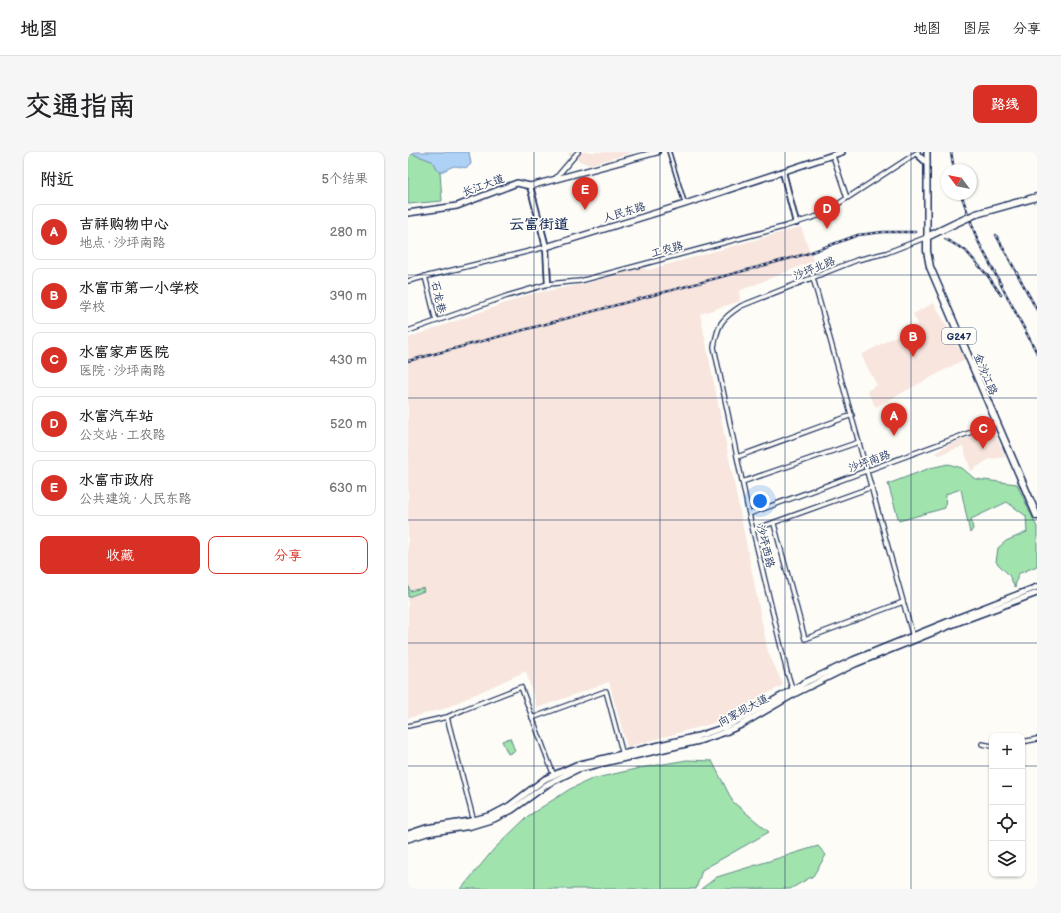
<!DOCTYPE html>
<html lang="zh">
<head>
<meta charset="utf-8">
<style>
  :root { --surface:#fff; --page:#f6f6f6; --text:#202124; --muted:#757577; --line:#e0e0e0; --accent:#d93025 }
  body { margin:0; font-family:"Balsamiq Sans","LXGW WenKai TC",sans-serif; background:var(--page); color:var(--text) }
  .controls { position:absolute; right:12px; bottom:12px; display:grid; overflow:hidden; border-radius:8px; box-shadow:0 1px 3px #0004 }
  .controls button { width:36px; height:36px; display:grid; place-items:center; padding:0; border:0; border-bottom:1px solid var(--line); background:var(--surface); color:var(--text); font:20px sans-serif }
  .compass { position:absolute; left:533px; top:12px; width:36px; height:36px; border-radius:50%; background:var(--surface); box-shadow:0 1px 3px #0004; rotate:302deg }
  .you { position:absolute; left:352px; top:349px; width:14px; height:14px; margin:-10px; border:3px solid #fff; border-radius:50%; background:#1a73e8; box-shadow:0 0 0 6px #1a73e833 }
  .badge { display:grid; place-items:center; width:26px; height:26px; border-radius:50%; background:var(--accent); color:#fff; font-size:13px; font-weight:700 }
  .pin { position:absolute; translate:-50% -33px; filter:drop-shadow(0 1px 2px #0008) }
  .pin::after { content:''; position:absolute; top:21px; width:14px; height:12px; background:inherit; clip-path:polygon(0 0,100% 0,50% 100%) }
  .list { margin:0; padding:0; list-style:none }
  h2 { display:flex; justify-content:space-between; align-items:center; height:52px; margin:0; padding:0 16px; font-size:17px }
  h2 small { font-size:13px; font-weight:400; color:var(--muted) }
  .list li { display:grid; grid-template-columns:26px 1fr auto; gap:12px; align-items:center; box-sizing:border-box; height:56px; margin:0 8px 8px; padding:0 8px; border:1px solid var(--line); border-radius:8px }
  .list b { display:block; font-size:15px; white-space:nowrap }
  .list p { margin:0; font-size:13px; white-space:nowrap; color:var(--muted) }
  .list em { font-size:13px; font-style:normal; color:var(--muted) }
  .actions { display:flex; gap:8px; padding:12px 16px }
  .actions a { flex:1; padding:9px 0; border:1px solid var(--accent); border-radius:8px; text-align:center; font-size:14px; color:var(--accent) }
  .actions .main { background:var(--accent); color:#fff }
  .icon { flex:none; width:22px; height:22px; fill:none; stroke:currentColor; stroke-width:2; stroke-linecap:round; stroke-linejoin:round }
  .map { position:relative; flex:none; width:629px; height:737px; overflow:hidden; border-radius:8px }
  header { display:flex; align-items:center; gap:24px; box-sizing:border-box; height:56px; padding:0 20px; background:var(--surface); border-bottom:1px solid var(--line) }
  header strong { font-size:19px }
  nav { display:flex; gap:22px; margin-inline-start:auto; font-size:14px }
  .intro { display:flex; align-items:center; justify-content:space-between; box-sizing:border-box; height:96px; padding:0 24px }
  h1 { margin:0; font-size:28px }
  .button { padding:10px 18px; border-radius:8px; background:var(--accent); color:#fff; font-size:14px; font-weight:700 }
  main { display:flex; gap:24px; padding:0 24px }
  aside { flex:1; background:var(--surface); border-radius:8px; box-shadow:0 1px 3px #0004 }
  .map>svg:first-child { display:block }
  .built { fill:#f7e5de }
  .green { fill:#a1e3ad; stroke:#5e8986 }
  .water { fill:#aed2f6; stroke:#7391b9 }
  .lines { fill:none; stroke-linecap:round; stroke-linejoin:round }
  .pedestrian-casing { stroke:#1b2f5e; stroke-width:5.5 }
  .minor-casing { stroke:#1b2f5e; stroke-width:6 }
  .tertiary-casing { stroke:#1b2f5e; stroke-width:8 }
  .secondary-casing { stroke:#1b2f5e; stroke-width:8 }
  .trunk-casing { stroke:#1b2f5e; stroke-width:9 }
  .pedestrian { stroke:#fdfcf7; stroke-width:2.5 }
  .minor { stroke:#fdfcf7; stroke-width:3.5 }
  .tertiary { stroke:#fdfcf7; stroke-width:4.5 }
  .secondary { stroke:#fdfcf7; stroke-width:5 }
  .trunk { stroke:#fdfcf7; stroke-width:6 }
  .rail-casing { stroke:#1b2f5e; stroke-width:2.5 }
  .rail { stroke:#fdfcf7; stroke-width:1; stroke-dasharray:3; stroke-linecap:butt }
  .trunk-bridge-casing { stroke:#1b2f5e; stroke-width:9; stroke-linecap:butt }
  .trunk-bridge { stroke:#fdfcf7; stroke-width:6 }
  .grid { fill:none; stroke:#1b2f5e; stroke-width:1; stroke-opacity:0.55 }
  .labels { text-anchor:middle; stroke-width:3.5; stroke-linejoin:round; paint-order:stroke }
  .shield { fill:#fdfcf7; stroke:#5f6c8c; stroke-width:1 }
  .shield-label { font-size:10px; font-weight:bold; fill:#1b2f5e }
  .street-label { font-size:11px; fill:#1b2f5e; stroke:#fdfcf7 }
  .district-label { font-size:15px; font-weight:bold; fill:#1b2f5e; stroke:#fdfcf7 }
</style>
</head>
<body>
<header>
<strong>地图</strong>
<nav><a>地图</a><a>图层</a><a>分享</a></nav>
</header>
<div class="intro"><h1>交通指南</h1><a class="button">路线</a></div>
<main>
<aside>
<h2>附近<small>5个结果</small></h2>
<ul class="list">
<li><span class="badge">A</span><div><b>吉祥购物中心</b><p>地点 · 沙坪南路</p></div><em>280 m</em></li>
<li><span class="badge">B</span><div><b>水富市第一小学校</b><p>学校</p></div><em>390 m</em></li>
<li><span class="badge">C</span><div><b>水富家声医院</b><p>医院 · 沙坪南路</p></div><em>430 m</em></li>
<li><span class="badge">D</span><div><b>水富汽车站</b><p>公交站 · 工农路</p></div><em>520 m</em></li>
<li><span class="badge">E</span><div><b>水富市政府</b><p>公共建筑 · 人民东路</p></div><em>630 m</em></li>
</ul>
<div class="actions"><a class="main">收藏</a><a>分享</a></div>
</aside>
<div class="map">
<svg width="629" height="737" viewBox="0 0 629 737">
  <rect width="100%" height="100%" fill="#fdfcf7"/>
  <filter id="ink" filterUnits="userSpaceOnUse"><feTurbulence type="fractalNoise" baseFrequency=".025" numOctaves="2"/><feDisplacementMap in="SourceGraphic" scale="8" xChannelSelector="R" yChannelSelector="G"/><feConvolveMatrix kernelMatrix="1 2 1 2 8 2 1 2 1" color-interpolation-filters="sRGB"/></filter>
  <g filter="url(#ink)">
    <path class="built" d="M162 0H226L181 13 160 3Z
      M393 75 405 109 331 139 332 149 292 162 360 500 375 533 306 571 219 595 201 530 129 556 118 519 35 557 0 566V186L123 142 181 131 233 115 240 118Z
      M526 151 557 207 468 255 459 239 469 233 453 203 510 172 505 162Z
      M584 276 598 305 581 307 563 319 555 294 531 303 527 301 542 292Z"/>
    <path class="green" d="M3 2H5L24 9 29 18 32 20 34 49 0 52V5Z
      M540 312 554 316 567 327 609 332 629 375V414L610 422 607 435 601 423 588 410 590 396 598 389 619 380 618 364 599 350 563 367 565 377 562 381 553 337 538 342 537 356 491 369 480 332 522 316Z
      M0 433 2 439 15 436 16 439 0 445Z
      M102 586 107 599 100 602 94 589Z
      M279 608 304 609 325 650 361 680 294 718 288 737H53L86 697 120 664 162 637 184 627 232 616Z
      M410 694 418 703 405 724 382 737H293L309 725Z"/>
    <path class="water" d="M0 0H61L63 12C57 18 55 15 48 14 43 14 37 19 32 20L29 18 24 9 5 2H3L0 5Z"/>
    <g class="lines">
      <defs>
        <path id="pedestrian" d="M261 0 277 52"/>
        <path id="minor" d="M425 4 439 46
          M147 27 170 0
          M17 124 28 169
          M405 126 505 485
          M0 129 138 95
          M0 179 99 144 140 132 172 129 375 75 413 63 510 0
          M329 305 444 263
          M334 330 451 290
          M341 362 588 271
          M366 372 397 487 495 450
          M345 378 464 335
          M385 539 379 520 341 362 306 195C310 172 313 167 333 154L449 108 478 101 519 85
          M39 565 66 670
          M124 566 198 539 215 603
          M0 574 39 565 57 557 113 535 146 624
          M614 590 629 587
          M574 592 584 594"/>
        <path id="tertiary" d="M509 2 519 11
          M375 20 388 71
          M122 34 138 95 140 132"/>
        <path id="secondary" d="M519 0V85
          M0 61 49 54 109 31 122 34 249 0
          M138 95 277 52 434 0
          M0 682 18 676 62 669 84 663 101 654 137 627 168 613 290 584 314 576 331 568 398 530 445 508 549 466 629 435
          M0 687 19 681 63 674 86 667 104 658 140 632 170 617 291 589 315 581 333 573 388 541 447 512 551 470 629 441"/>
        <path id="trunk" d="M568 62 629 45
          M548 71 519 85V99L522 115 629 364"/>
      </defs>
      <use href="#pedestrian" class="pedestrian-casing"/>
      <use href="#minor" class="minor-casing"/>
      <use href="#tertiary" class="tertiary-casing"/>
      <use href="#secondary" class="secondary-casing"/>
      <use href="#trunk" class="trunk-casing"/>
      <use href="#pedestrian" class="pedestrian"/>
      <use href="#minor" class="minor"/>
      <use href="#tertiary" class="tertiary"/>
      <use href="#secondary" class="secondary"/>
      <use href="#trunk" class="trunk"/>
      <defs>
        <path id="rail" d="M543 0 546 18
          M553 42 569 87 629 201
          M588 83 629 158
          M537 87 557 98 580 124 593 143
          M0 209 398 102 450 83 475 80H507"/>
      </defs>
      <use href="#rail" class="rail-casing"/>
      <use href="#rail" class="rail"/>
      <defs>
        <path id="trunk-bridge" d="M548 71 568 62"/>
      </defs>
      <use href="#trunk-bridge" class="trunk-bridge-casing"/>
      <use href="#trunk-bridge" class="trunk-bridge"/>
    </g>
  </g>
  <path class="grid" d="M126 0V737M252 0V737M377 0V737M503 0V737M0 123H629M0 246H629M0 368H629M0 491H629M0 614H584M614 614H629"/>
  <g class="labels">
    <rect class="shield" x="534" y="176" width="34" height="16" rx="3"/>
    <g class="shield-label">
      <text x="551" y="188">G247</text>
    </g>
    <g class="street-label">
      <text transform="translate(75 33) rotate(-20)" y="4">长江大道</text>
      <text transform="translate(216 60) rotate(-17)" y="4">人民东路</text>
      <text transform="translate(259 97) rotate(-15)" y="4">工农路</text>
      <text transform="translate(406 116) rotate(-22)" y="4">沙坪北路</text>
      <text transform="translate(31 145) rotate(77)" y="4">石龙巷</text>
      <text transform="translate(578 222) rotate(67)" y="4">金沙江路</text>
      <text transform="translate(461 309) rotate(-20)" y="4">沙坪南路</text>
      <text transform="translate(358 394) rotate(76)" y="4">沙坪西路</text>
      <text transform="translate(335 558) rotate(-28)" y="4">向家坝大道</text>
    </g>
    <g class="district-label">
      <text x="131" y="77">云富街道</text>
    </g>
  </g>
</svg>
<div class="controls">
<button>+</button>
<button>−</button>
<button><svg class="icon" aria-label="locate" viewBox="0 0 24 24"><circle cx="12" cy="12" r="6"/><path d="M12 2v4M12 18v4M2 12h4M18 12h4"/></svg></button>
<button><svg class="icon" aria-label="layers" viewBox="0 0 24 24"><path d="M12 4l9 5-9 5-9-5zM3 14l9 5 9-5"/></svg></button>
</div>
<svg class="compass" viewBox="-18 -18 36 36"><path d="M0-13l5 13h-10z" fill="#e53935"/><path d="M0 13l5-13h-10z" fill="#757577"/></svg>
<div class="you"></div>
<div class="pin badge" style="left:486px;top:284px">A</div>
<div class="pin badge" style="left:505px;top:205px">B</div>
<div class="pin badge" style="left:575px;top:297px">C</div>
<div class="pin badge" style="left:419px;top:77px">D</div>
<div class="pin badge" style="left:177px;top:58px">E</div>
</div>
</main>
</body>
</html>
